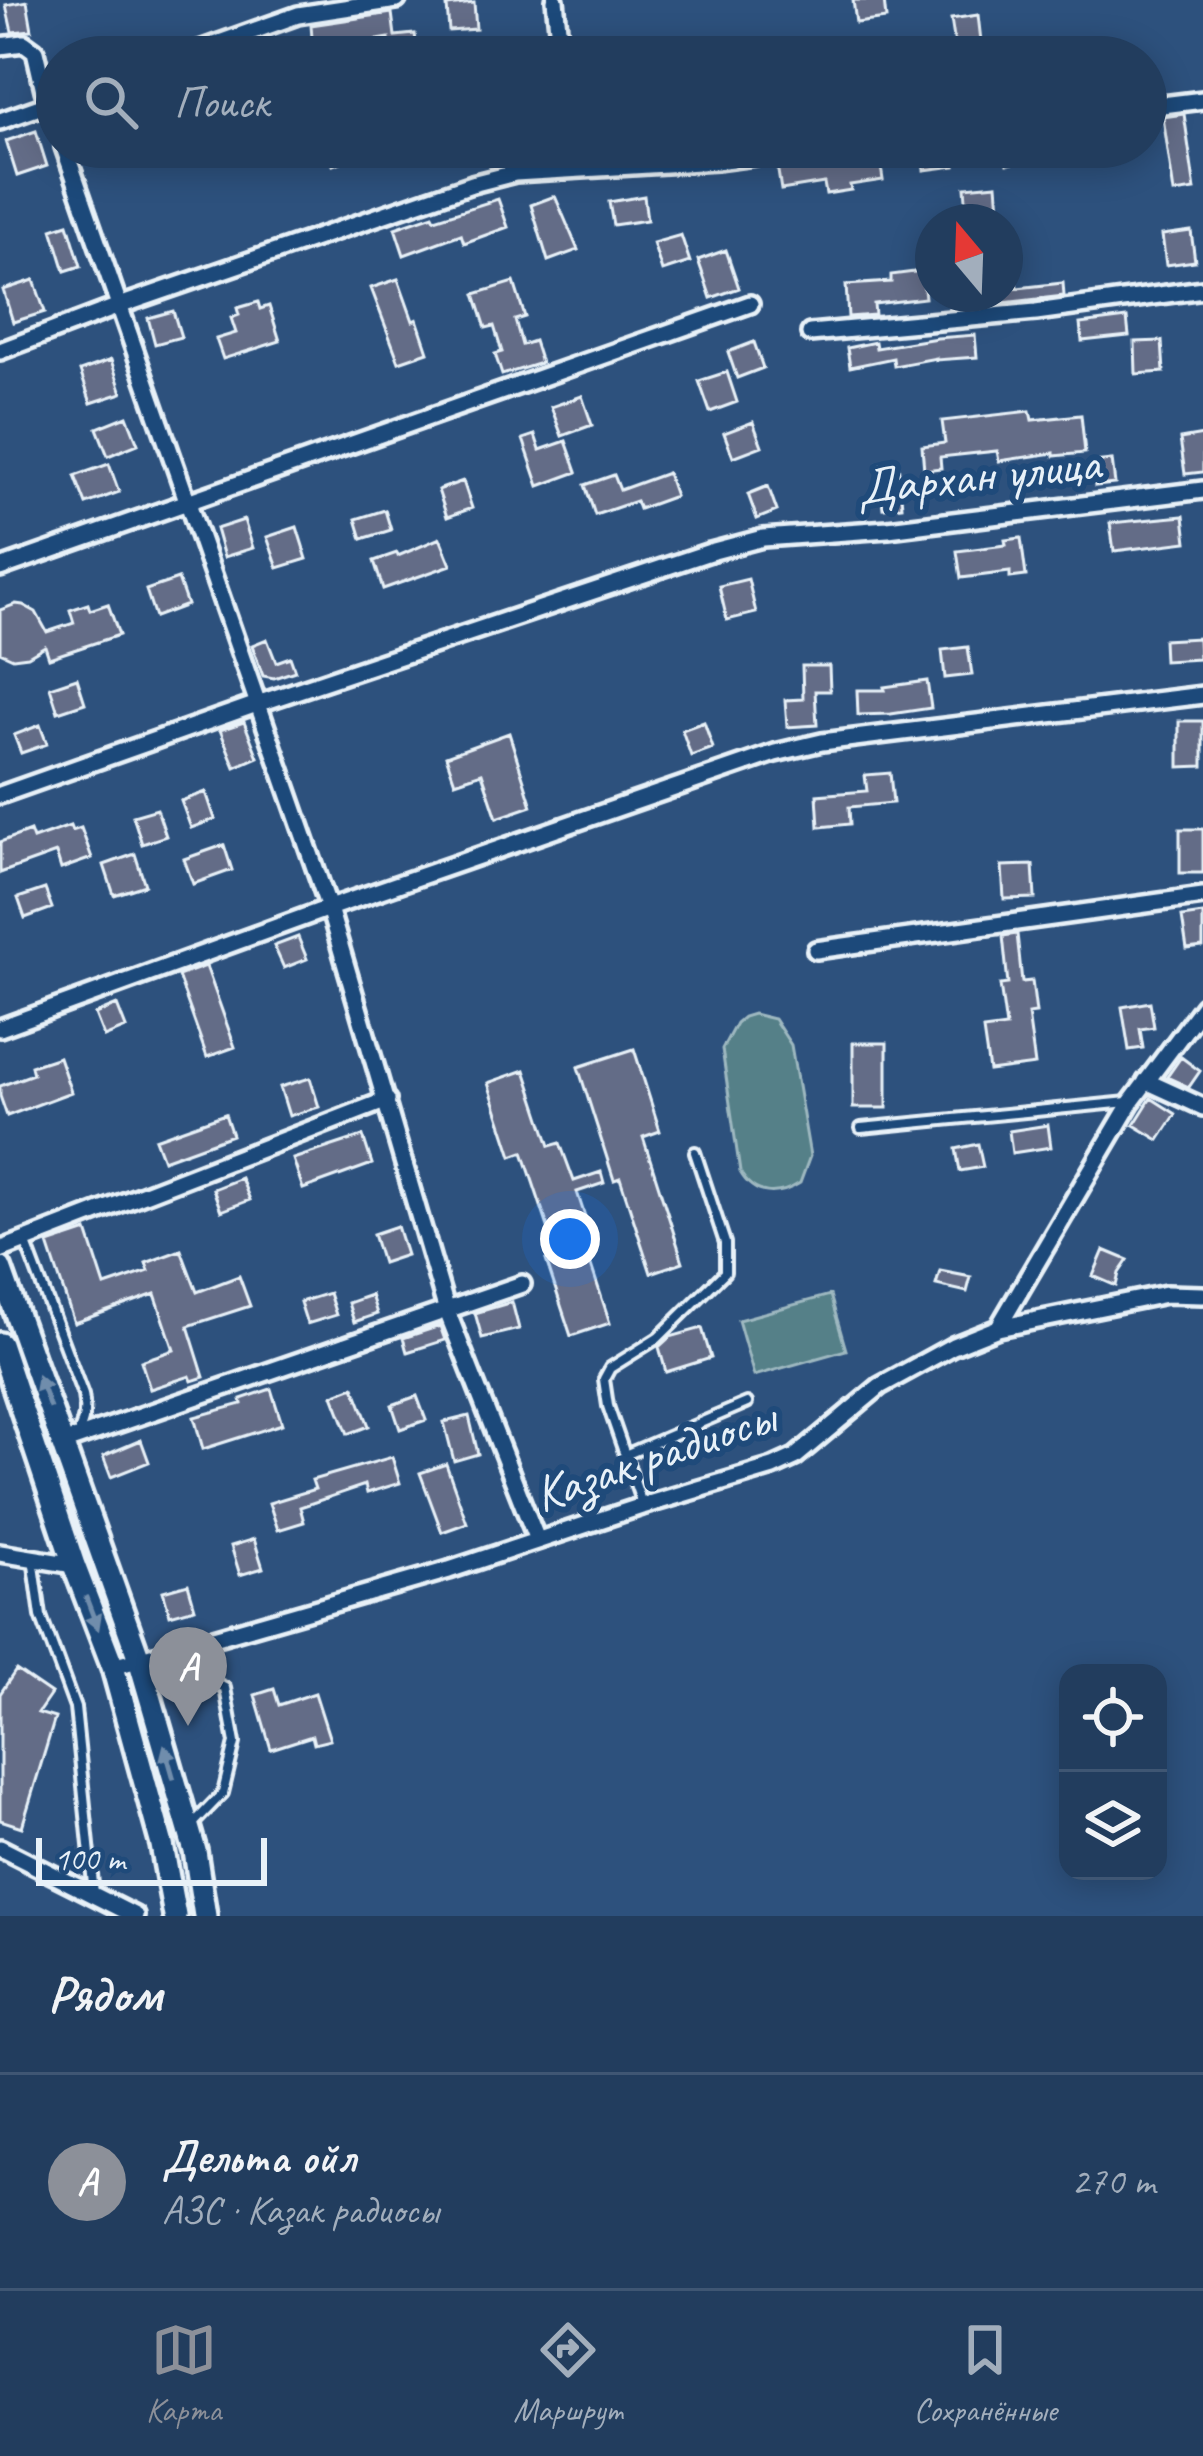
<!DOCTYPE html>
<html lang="ru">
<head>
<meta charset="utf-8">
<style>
  :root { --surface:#223d5e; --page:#2e4867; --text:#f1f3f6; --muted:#a2aebc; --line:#3f5673; --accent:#8c9099 }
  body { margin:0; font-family:Caveat,sans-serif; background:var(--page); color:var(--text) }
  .controls { position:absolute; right:36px; bottom:36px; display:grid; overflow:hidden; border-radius:24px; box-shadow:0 6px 30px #0003 }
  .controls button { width:108px; height:108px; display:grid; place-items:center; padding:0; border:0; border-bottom:3px solid var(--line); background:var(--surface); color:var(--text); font:60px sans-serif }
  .compass { position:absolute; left:915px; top:204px; width:108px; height:108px; border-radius:50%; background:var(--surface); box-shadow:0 6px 30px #0003; rotate:341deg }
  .scale { position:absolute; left:36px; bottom:30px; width:231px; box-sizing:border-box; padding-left:12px; border:6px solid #e8f1f8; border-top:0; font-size:33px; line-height:42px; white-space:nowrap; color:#e8f1f8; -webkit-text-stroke:9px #1f4a7a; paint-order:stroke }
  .you { position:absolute; left:570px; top:1239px; width:42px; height:42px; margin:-30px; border:9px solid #fff; border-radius:50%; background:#1a73e8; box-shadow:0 0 0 18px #1a73e833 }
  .badge { display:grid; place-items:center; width:78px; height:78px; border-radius:50%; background:var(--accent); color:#fff; font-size:39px; font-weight:700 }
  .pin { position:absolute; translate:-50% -99px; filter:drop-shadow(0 3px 6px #0008) }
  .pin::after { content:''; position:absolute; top:63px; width:42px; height:36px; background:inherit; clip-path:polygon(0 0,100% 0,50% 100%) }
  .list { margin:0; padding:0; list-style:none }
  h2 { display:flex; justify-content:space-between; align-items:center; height:156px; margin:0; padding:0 48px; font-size:51px }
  h2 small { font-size:39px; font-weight:400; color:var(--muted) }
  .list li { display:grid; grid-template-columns:78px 1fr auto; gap:36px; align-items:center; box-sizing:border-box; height:216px; padding:0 48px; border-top:3px solid var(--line) }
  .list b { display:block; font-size:45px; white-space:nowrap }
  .list p { margin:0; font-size:39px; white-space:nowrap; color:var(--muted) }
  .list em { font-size:39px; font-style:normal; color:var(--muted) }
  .icon { flex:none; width:66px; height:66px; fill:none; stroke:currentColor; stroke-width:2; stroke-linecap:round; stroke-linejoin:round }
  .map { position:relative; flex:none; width:1203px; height:1916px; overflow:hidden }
  .search { position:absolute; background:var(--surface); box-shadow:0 6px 30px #0003; left:36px; right:36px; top:36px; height:132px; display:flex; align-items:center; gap:30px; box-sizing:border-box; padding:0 42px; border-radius:66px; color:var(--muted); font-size:45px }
  .sheet { height:372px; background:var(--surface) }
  nav { display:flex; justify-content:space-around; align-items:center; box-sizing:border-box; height:168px; border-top:3px solid var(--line); background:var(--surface); font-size:33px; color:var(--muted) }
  nav a { display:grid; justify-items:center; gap:6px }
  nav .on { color:var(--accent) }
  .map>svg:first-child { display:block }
  .pitch { fill:#548088; stroke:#9eb8c0; stroke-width:3 }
  .building { fill:#646c87; stroke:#e8f1f8; stroke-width:3 }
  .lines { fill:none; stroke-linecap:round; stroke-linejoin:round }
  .service-casing { stroke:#e8f1f8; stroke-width:16 }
  .minor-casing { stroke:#e8f1f8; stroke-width:24 }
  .secondary-casing { stroke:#e8f1f8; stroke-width:30 }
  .service { stroke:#1f4a7a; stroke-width:8 }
  .minor { stroke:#1f4a7a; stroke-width:15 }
  .secondary { stroke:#1f4a7a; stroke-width:21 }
  .oneway { fill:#6f8dac }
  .labels { text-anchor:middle; stroke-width:12; stroke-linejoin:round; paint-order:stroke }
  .street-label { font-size:51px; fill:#e8f1f8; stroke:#1f4a7a }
</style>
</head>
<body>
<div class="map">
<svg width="1203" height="1916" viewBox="0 0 1203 1916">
  <rect width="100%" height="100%" fill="#2d517d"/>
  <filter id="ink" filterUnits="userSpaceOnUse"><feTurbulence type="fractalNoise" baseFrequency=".00833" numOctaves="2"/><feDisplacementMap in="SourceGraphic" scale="24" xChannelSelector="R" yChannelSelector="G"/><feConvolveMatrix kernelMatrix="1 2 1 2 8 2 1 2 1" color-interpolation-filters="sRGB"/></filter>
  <g filter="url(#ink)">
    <path class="pitch" d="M753 1014 774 1019 791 1045 810 1156 800 1183C778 1197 754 1197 740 1172L722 1049 736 1023 743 1017Z
      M830 1295 846 1350 754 1376 738 1320Z"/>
    <path class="building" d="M853 0H884L886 19 856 23Z
      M27 1 32 30 12 32 6 5Z
      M474 3 476 29 449 31 447 6Z
      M392 13 395 36 415 34 418 57H390L389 38 313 51 311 25Z
      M978 15 981 41 955 45 951 19Z
      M1184 114 1195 190 1174 193 1163 117Z
      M36 131 47 166 17 176 6 141Z
      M327 147H379V148L333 165Z
      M878 147 883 180 850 185 851 190 826 194 824 183 781 190 777 165 802 162 803 165 853 157 852 151Z
      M921 147H952L955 166 924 170Z
      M1005 147H1043L1045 159 1007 164Z
      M997 184 999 209 967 212 965 187Z
      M555 196 578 250 548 261 531 205Z
      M644 196 647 220 613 225 609 202Z
      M498 199 508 227 464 243 461 234 404 255 395 228 433 215 435 219Z
      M68 224 81 266 65 271 52 229Z
      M1191 231 1195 261 1166 265 1162 235Z
      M681 235 690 262 662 271 653 243Z
      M726 250 739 288 711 298 698 260Z
      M922 271 925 298 874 304 875 315 848 317 846 285 891 282V275Z
      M398 279 413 321 417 319 428 352 399 362 371 288Z
      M34 280 45 312 13 322 3 290Z
      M1016 280 1017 288 1063 283 1064 296 994 304 992 294H1005V282Z
      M514 282 525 317 515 320 522 345 534 341 541 363 502 375 495 354 502 352 494 326 486 328 475 294Z
      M258 302 260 309 269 306 280 341 223 359 216 339 236 333 231 318 239 315 237 308Z
      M173 311 181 337 155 344 148 318Z
      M1127 318 1129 336 1082 341 1080 324Z
      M975 335 977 357 936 360V358L894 366 893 358 850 367 847 348 875 342 876 348 937 338Z
      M1162 341 1164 372 1136 374 1135 342Z
      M754 342 763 368 737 378 728 352Z
      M111 360 122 393 91 403 80 371Z
      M727 372 737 402 710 412 699 381Z
      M582 396 592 425 562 436 551 407Z
      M1030 411 1032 420 1081 415 1085 453 1054 456V453L999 461 997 451 940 457 941 468 924 470 922 446 945 443 942 421Z
      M127 416 138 444 108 456 97 428Z
      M753 422 762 446 733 457 724 433Z
      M535 435 540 450 566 441 577 472 539 486 523 439Z
      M1203 435V472L1185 474 1180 439Z
      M1112 460 1115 484 1095 486 1093 462Z
      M898 462 902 506 883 508 878 464Z
      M109 464 119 492 86 504 75 476Z
      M667 473 675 496 639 509 636 501 595 515 585 485 614 475 620 490Z
      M463 481 472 508 447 517 438 490Z
      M768 486 777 511 757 519 748 494Z
      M385 510 391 530 362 539 356 519Z
      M1184 516 1187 542 1114 551 1110 523Z
      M244 520 253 548 224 557 216 529Z
      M297 527 307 559 278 568 267 537Z
      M440 538 451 565 383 589 374 561 397 553 398 556Z
      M1021 538 1026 576 1010 578V572L961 578 957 551 1006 545 1005 540Z
      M178 579 187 605 155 617 146 590Z
      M748 579 756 613 727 620 719 586Z
      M16 604 23 605 36 612 47 632 74 623 70 610 88 604 90 610 108 604 119 635 49 658 45 646 28 656 13 658 0 652V610Z
      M1198 638 1199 659 1164 661 1163 640Z
      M267 639 276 662 290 657 295 671 274 678 263 676 252 645Z
      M968 647 972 675 945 678 942 650Z
      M802 666H829L830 691H815L817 725 787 727 785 700 803 699Z
      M77 678 85 703 58 712 50 687Z
      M927 681 931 708 891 714 858 715 857 690H885L884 687Z
      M1179 721H1203V766L1179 767Z
      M244 722 258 757 235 767 220 730Z
      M704 722 713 748 691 756 682 730Z
      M40 725 47 744 21 753 14 735Z
      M509 733 532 806 497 818 482 773 455 782 446 756Z
      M890 773 893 803 849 807 850 824 819 827 817 795 867 791 865 775Z
      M206 792 215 819 191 828 181 801Z
      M157 809 166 836 142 844 133 816Z
      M70 826 72 831 81 828 92 858 61 869 56 853 0 873V842L30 831 33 839Z
      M1180 829H1203V873H1180Z
      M224 845 232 870 193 884 184 859Z
      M135 854 145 885 114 895 104 865Z
      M1033 865 1035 898 1004 899 1002 866Z
      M45 889 52 908 25 918 18 898Z
      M1203 914V947L1187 949 1182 917Z
      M1017 934 1022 982 1032 981 1036 1013 1028 1014 1035 1065 989 1071 983 1030 1006 1027 1000 985 1008 984 1003 936Z
      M298 937 307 959 284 968 274 946Z
      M206 966 235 1047 207 1057 178 976Z
      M1150 1002 1154 1027 1140 1029 1143 1048 1129 1050 1122 1007Z
      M117 1005 126 1028 104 1037 95 1014Z
      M853 1043H887V1108H853Z
      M634 1049 660 1131 643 1137 683 1262 651 1273 620 1178 614 1180 578 1067Z
      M59 1057 71 1092 7 1116 0 1096V1086L33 1074 31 1066Z
      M1181 1057 1200 1071 1189 1087 1167 1077Z
      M525 1070 550 1146 560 1143 574 1181 601 1172 604 1183 577 1192 595 1247 586 1250 610 1323 571 1336 546 1260 558 1257 523 1152 512 1156 488 1083Z
      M310 1078 319 1107 289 1116 280 1087Z
      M1151 1098 1176 1114 1159 1140 1134 1125Z
      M225 1114 232 1135 163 1160 155 1139Z
      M1048 1125 1051 1147 1012 1153 1009 1131Z
      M363 1136 372 1164 303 1189 293 1159Z
      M978 1144 983 1167 960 1171 956 1149Z
      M241 1178 250 1200 221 1211 213 1189Z
      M397 1226 406 1255 382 1263 373 1234Z
      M87 1231 105 1286 149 1271 146 1263 181 1250 197 1292 239 1276 250 1306 188 1326 204 1377 192 1381 190 1376 150 1389 141 1361 174 1350 155 1294 74 1323 48 1244Z
      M1104 1250 1128 1260 1119 1273 1116 1286 1093 1276Z
      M940 1271 971 1277 967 1292 936 1285Z
      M329 1293 336 1315 307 1324 300 1302Z
      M371 1295 377 1314 354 1322 348 1303Z
      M512 1302 519 1329 482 1338 475 1313Z
      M440 1326 445 1340 407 1352 403 1338Z
      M702 1328 711 1358 666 1372 659 1347 670 1337Z
      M354 1387 369 1426 348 1434 333 1395Z
      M271 1389 282 1424 203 1449 194 1417 242 1404 241 1399Z
      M417 1396 426 1420 400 1429 392 1405Z
      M469 1416 478 1454 454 1461 444 1422Z
      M141 1440 149 1462 111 1477 103 1456Z
      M392 1457 400 1483 367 1493 365 1485 300 1507 304 1522 278 1530 269 1503 315 1489 312 1480Z
      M446 1464 467 1523 442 1532 420 1473Z
      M254 1539 263 1568 240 1575 231 1546Z
      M188 1584 195 1608 170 1615 163 1591Z
      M16 1670 51 1694 38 1713 55 1718 22 1827 0 1820V1694Z
      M274 1689 279 1705 315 1693 330 1740 314 1744 312 1736 271 1749 255 1695Z"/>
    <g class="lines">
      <defs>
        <path id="service" d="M861 1128 1128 1102
          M25 1241 83 1395C86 1412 84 1421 77 1436
          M625 1455 747 1403
          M642 1504 608 1406 604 1379 610 1368 658 1338 725 1272V1243L695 1152
          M33 1558 41 1616 75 1708 94 1894
          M158 1655 225 1688 235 1743 223 1793 193 1824"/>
        <path id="minor" d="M555 0 561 57
          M0 46 24 43 35 51 44 90 57 128
          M180 57 298 15 397 0
          M1146 107 1203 100
          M0 121 54 102
          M64 147 329 908 447 1311 537 1540
          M810 333 1036 312 1203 289
          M0 351 119 306 472 184 515 173 716 161 826 147
          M0 568 750 304
          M0 795 257 704 710 552 763 538 888 529 1203 490
          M816 950 1203 896
          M0 1028 329 908 775 753 822 742 1203 695
          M1146 1081 1203 1107
          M0 1250 387 1100
          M998 1328 1131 1102 1203 1006
          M62 1443 522 1284
          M0 1553 74 1565
          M113 1667 449 1570 642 1506 773 1467 795 1457 880 1386 953 1346 998 1328 1166 1294 1203 1295
          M0 1848 135 1916"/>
        <path id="secondary" d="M0 1268 139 1659 195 1851 205 1916
          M0 1344 74 1565 113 1667 162 1845 175 1916"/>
      </defs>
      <use href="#service" class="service-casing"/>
      <use href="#minor" class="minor-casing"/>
      <use href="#secondary" class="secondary-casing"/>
      <use href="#service" class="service"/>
      <use href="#minor" class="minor"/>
      <use href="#secondary" class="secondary"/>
    </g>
    <defs><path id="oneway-solid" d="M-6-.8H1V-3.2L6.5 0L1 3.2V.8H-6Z" transform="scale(3)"/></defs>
    <g class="oneway">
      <use href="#oneway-solid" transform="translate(44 1392) rotate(-110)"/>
      <use href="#oneway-solid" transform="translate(92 1613) rotate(69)"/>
      <use href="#oneway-solid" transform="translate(169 1762) rotate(-106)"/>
    </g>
  </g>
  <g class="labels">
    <g class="street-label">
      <text transform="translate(978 474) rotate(-6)" y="18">Дархан улица</text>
      <text transform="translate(654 1454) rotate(-19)" y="18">Казак радиосы</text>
    </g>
  </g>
</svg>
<div class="controls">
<button><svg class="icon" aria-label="locate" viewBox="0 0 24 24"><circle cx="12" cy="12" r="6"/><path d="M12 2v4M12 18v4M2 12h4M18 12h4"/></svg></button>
<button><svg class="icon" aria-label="layers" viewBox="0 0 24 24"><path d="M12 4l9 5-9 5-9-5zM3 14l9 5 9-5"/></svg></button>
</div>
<svg class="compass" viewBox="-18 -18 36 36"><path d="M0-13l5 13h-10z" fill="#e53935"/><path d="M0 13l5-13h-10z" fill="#a2aebc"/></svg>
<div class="scale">100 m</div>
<div class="you"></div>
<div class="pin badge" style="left:188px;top:1726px">A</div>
<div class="search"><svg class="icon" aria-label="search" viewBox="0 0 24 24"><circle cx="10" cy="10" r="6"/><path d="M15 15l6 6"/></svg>Поиск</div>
</div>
<section class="sheet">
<h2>Рядом<small></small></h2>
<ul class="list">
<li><span class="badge">A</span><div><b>Дельта ойл</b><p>АЗС · Казак радиосы</p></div><em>270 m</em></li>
</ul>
</section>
<nav>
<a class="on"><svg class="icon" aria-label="map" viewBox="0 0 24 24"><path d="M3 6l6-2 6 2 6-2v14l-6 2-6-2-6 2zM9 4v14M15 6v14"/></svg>Карта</a>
<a><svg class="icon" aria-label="directions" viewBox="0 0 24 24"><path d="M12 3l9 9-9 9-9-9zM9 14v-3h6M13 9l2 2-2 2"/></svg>Маршрут</a>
<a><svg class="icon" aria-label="saved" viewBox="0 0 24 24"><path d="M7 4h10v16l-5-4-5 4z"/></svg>Сохранённые</a>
</nav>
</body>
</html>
